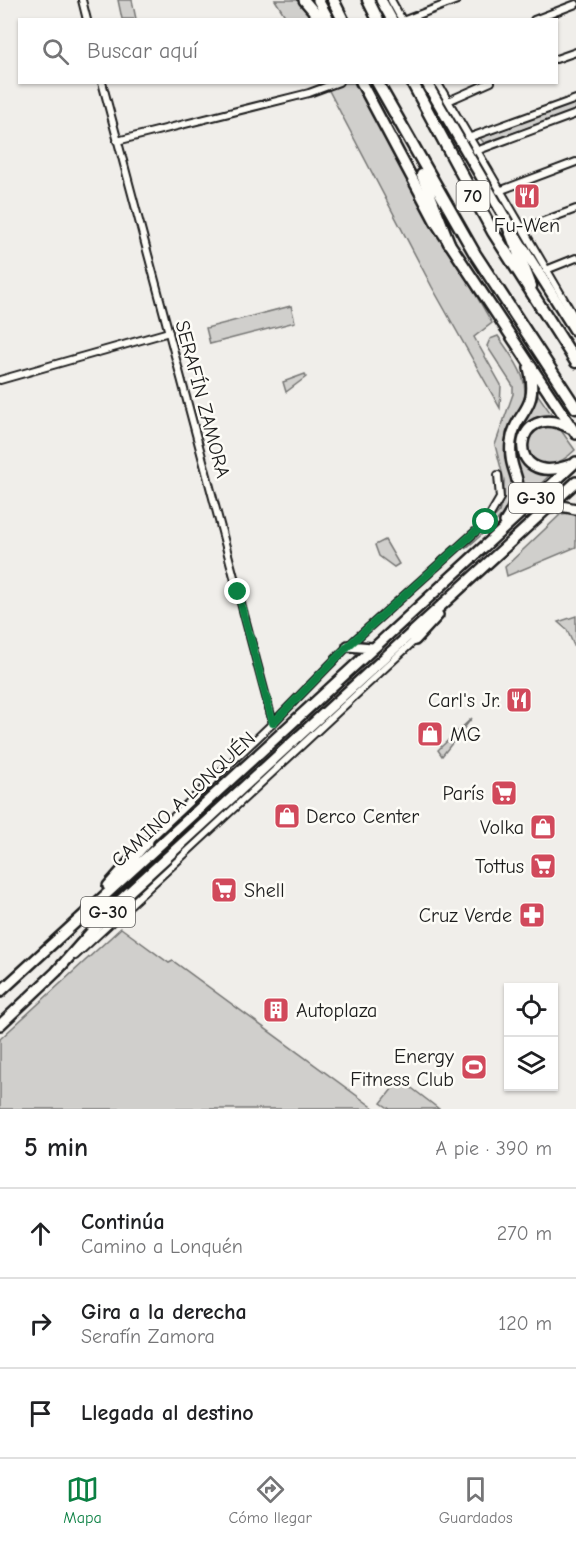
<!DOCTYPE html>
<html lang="es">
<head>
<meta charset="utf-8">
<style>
  :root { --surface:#fff; --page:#f6f6f6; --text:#202124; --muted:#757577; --line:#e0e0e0; --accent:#0b8043 }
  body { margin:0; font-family:"Comic Neue",sans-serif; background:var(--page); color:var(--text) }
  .controls { position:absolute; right:18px; bottom:18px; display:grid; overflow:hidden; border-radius:0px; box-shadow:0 2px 4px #0004 }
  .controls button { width:54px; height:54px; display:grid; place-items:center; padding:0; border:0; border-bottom:2px solid var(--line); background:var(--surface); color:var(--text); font:30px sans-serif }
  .stop { position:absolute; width:18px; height:18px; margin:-14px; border:4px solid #0b8043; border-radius:50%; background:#fff }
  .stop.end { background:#0b8043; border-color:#fff; box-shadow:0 2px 6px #0008 }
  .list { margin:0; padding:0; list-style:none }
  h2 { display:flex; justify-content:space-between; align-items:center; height:78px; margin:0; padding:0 24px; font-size:26px }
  h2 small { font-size:20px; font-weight:400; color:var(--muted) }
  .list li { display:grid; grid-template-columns:39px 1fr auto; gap:18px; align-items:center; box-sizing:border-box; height:90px; padding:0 24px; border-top:2px solid var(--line) }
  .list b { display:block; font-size:22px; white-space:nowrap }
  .list p { margin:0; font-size:20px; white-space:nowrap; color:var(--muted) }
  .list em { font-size:20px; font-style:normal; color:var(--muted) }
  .icon { flex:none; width:33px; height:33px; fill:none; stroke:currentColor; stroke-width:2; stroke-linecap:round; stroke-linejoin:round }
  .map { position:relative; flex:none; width:576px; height:1109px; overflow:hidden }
  .search { position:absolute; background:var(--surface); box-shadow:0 2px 4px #0004; left:18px; right:18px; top:18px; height:66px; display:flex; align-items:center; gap:15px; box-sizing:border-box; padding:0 21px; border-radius:0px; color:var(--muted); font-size:22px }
  .sheet { height:348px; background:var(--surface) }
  nav { display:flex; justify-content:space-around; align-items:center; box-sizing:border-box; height:84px; border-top:2px solid var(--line); background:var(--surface); font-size:16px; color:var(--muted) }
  nav a { display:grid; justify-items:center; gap:3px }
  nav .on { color:var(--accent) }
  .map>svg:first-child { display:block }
  .green { fill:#d0cfcc; stroke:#767674; stroke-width:1.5 }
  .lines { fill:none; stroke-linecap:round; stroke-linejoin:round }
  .minor-casing { stroke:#1c1c1c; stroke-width:10 }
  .primary-casing { stroke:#1c1c1c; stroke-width:14 }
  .motorway-casing { stroke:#1c1c1c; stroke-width:15 }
  .minor { stroke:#fdfcf7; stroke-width:6 }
  .primary { stroke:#fdfcf7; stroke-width:9 }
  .motorway { stroke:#fdfcf7; stroke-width:10 }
  .route { stroke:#0b8043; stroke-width:8 }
  .labels { text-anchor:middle; stroke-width:5; stroke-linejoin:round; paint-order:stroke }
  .shield { fill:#fdfcf7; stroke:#605f5e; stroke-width:1.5 }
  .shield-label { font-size:18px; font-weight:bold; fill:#1c1c1c }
  .poi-label { font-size:20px; fill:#1c1c1c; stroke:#fdfcf7; text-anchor:end }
  .street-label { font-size:20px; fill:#1c1c1c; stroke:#fdfcf7 }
</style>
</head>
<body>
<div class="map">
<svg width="576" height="1109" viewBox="0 0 576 1109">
  <rect width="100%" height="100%" fill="#f0eeea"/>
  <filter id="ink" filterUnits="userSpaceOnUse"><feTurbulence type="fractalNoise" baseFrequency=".0167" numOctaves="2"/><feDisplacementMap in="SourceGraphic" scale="12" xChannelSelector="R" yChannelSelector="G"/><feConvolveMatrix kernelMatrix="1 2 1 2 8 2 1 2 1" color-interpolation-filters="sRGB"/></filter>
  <g filter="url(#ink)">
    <path class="green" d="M118 0H132L136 19H122Z
      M275 0H301L316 19H287Z
      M325 83H354L492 323 474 337 501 385 500 408 432 287Z
      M576 102V111L484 143 480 138Z
      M291 306 295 322 210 344 206 328Z
      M498 336C513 359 535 382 520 411 516 419 507 426 506 434 503 449 510 461 512 475 519 509 488 529 465 549L499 512 504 495V480L495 445 513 394V386L487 346 490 339Z
      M305 374 306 377 286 392 283 382Z
      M536 392 552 415C547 419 537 418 531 422 516 432 514 457 528 468 534 474 542 474 550 475L520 503C524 480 513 466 514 446 515 425 534 413 536 392Z
      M546 426 560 429 575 450C559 466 542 471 527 452L529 434 537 428Z
      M569 513 576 514V547L507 576 505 567 561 514Z
      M385 540 399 564 394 567 379 556 375 545Z
      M576 616V647L575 648 567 630 558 622Z
      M472 718 442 756 438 750 442 746Z
      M121 928 169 963 173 961 375 1109H0V1039Z
      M400 1079 439 1109H390L381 1103Z"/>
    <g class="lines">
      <defs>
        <path id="minor" d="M82 0 87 20
          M391 0 402 20
          M405 20 457 0
          M534 20 576 4
          M556 59 576 52
          M102 82 273 723
          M437 82 576 320
          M448 101 491 82
          M468 138 576 99
          M117 141 309 93 339 82
          M476 151 576 114
          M499 191 576 162
          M522 229 576 209
          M546 270 576 258
          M0 380 169 332
          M148 841 273 723 348 646 486 522 500 498 498 475
          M75 956 415 640"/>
        <path id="primary" d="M304 0 321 20
          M318 0 329 20
          M381 0 392 20
          M361 82 436 223 576 434
          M426 82 508 223
          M515 235 576 332
          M570 428C513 396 501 490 570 465
          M546 509 561 506 576 509
          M505 522C533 477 507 480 511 442 515 410 540 412 529 368
          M415 640 438 615
          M348 646 372 648
          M108 886 148 841
          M0 992 576 462
          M0 1025 56 972 115 905 576 482"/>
        <path id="motorway" d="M333 0 343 20
          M368 0 378 20
          M377 82 475 254 576 408
          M412 82 493 232 576 362
          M422 175 449 243
          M505 218 531 286"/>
      </defs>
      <use href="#minor" class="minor-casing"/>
      <use href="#primary" class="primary-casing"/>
      <use href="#motorway" class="motorway-casing"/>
      <use href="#minor" class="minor"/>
      <use href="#primary" class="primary"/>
      <use href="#motorway" class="motorway"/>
    </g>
  </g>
  <g class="lines" filter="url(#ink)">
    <path class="route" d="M238 592 273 723 348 646 486 522"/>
  </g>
  <defs>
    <symbol id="restaurant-square" viewBox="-11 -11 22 22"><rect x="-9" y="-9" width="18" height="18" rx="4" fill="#d1495b" stroke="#fdfcf7"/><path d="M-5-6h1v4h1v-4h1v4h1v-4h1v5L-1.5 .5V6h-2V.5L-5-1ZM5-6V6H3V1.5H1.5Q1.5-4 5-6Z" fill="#fff"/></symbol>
    <symbol id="shop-square" viewBox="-11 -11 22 22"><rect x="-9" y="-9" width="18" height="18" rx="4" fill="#d1495b" stroke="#fdfcf7"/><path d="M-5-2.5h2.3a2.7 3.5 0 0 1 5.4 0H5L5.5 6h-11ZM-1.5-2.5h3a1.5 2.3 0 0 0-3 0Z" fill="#fff"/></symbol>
    <symbol id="supermarket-square" viewBox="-11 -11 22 22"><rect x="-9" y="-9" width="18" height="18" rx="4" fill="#d1495b" stroke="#fdfcf7"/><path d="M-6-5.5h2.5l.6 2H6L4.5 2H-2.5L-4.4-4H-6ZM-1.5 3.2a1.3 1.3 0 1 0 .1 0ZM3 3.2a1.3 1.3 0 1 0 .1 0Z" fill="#fff"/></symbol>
    <symbol id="pharmacy-square" viewBox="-11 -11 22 22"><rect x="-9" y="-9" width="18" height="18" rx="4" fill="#d1495b" stroke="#fdfcf7"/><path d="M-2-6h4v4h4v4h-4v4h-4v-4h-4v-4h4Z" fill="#fff"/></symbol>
    <symbol id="building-square" viewBox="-11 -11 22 22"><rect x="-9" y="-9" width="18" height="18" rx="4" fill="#d1495b" stroke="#fdfcf7"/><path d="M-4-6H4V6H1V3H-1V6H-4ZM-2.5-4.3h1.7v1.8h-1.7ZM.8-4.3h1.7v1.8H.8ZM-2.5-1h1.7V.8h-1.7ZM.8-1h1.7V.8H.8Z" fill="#fff"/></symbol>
    <symbol id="stadium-square" viewBox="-11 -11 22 22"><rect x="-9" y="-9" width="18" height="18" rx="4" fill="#d1495b" stroke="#fdfcf7"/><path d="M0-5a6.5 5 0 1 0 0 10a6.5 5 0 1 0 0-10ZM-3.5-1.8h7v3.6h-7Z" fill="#fff"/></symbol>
  </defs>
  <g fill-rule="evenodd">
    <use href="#restaurant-square" x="512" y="181" width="30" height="30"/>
    <use href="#restaurant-square" x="504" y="685" width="30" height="30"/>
    <use href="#shop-square" x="415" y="719" width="30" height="30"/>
    <use href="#supermarket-square" x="489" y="778" width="30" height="30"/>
    <use href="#shop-square" x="272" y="801" width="30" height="30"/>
    <use href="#shop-square" x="528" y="812" width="30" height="30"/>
    <use href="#supermarket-square" x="528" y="851" width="30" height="30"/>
    <use href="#supermarket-square" x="209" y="875" width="30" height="30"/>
    <use href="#pharmacy-square" x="517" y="900" width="30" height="30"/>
    <use href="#building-square" x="261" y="995" width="30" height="30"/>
    <use href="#stadium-square" x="459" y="1052" width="30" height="30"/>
  </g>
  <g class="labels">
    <g class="shield">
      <rect x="456.5" y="181" width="33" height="30" rx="4.5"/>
      <rect x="509" y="483" width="54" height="30" rx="4.5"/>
      <rect x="81" y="897" width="54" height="30" rx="4.5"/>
    </g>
    <g class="shield-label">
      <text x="473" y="202">70</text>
      <text x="536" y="504">G-30</text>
      <text x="108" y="918">G-30</text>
    </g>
    <g class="poi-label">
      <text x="527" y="232" text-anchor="middle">Fu-Wen</text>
      <text x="500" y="707">Carl's Jr.</text>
      <text x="450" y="741" text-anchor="start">MG</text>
      <text x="484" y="800">París</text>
      <text x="306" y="823" text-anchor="start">Derco Center</text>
      <text x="524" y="834">Volka</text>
      <text x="524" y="873">Tottus</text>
      <text x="244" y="897" text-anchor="start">Shell</text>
      <text x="512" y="922">Cruz Verde</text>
      <text x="296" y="1017" text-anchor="start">Autoplaza</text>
      <text x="454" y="1063">Energy<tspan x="454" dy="23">Fitness Club</tspan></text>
    </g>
    <g class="street-label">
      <text transform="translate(203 399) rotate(75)" y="7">SERAFÍN ZAMORA</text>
      <text transform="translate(183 799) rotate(-43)" y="7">CAMINO A LONQUÉN</text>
    </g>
  </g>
</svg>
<div class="controls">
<button><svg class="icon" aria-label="locate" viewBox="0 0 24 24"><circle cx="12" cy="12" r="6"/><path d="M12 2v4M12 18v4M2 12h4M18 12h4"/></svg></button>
<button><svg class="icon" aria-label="layers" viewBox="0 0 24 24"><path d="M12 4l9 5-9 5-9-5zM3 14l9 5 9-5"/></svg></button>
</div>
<div class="stop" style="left:486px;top:522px"></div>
<div class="stop end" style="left:238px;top:592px"></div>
<div class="search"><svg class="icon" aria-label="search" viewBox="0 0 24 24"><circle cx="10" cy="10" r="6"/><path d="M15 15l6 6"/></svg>Buscar aquí</div>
</div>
<section class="sheet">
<h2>5 min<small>A pie · 390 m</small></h2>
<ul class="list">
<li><svg class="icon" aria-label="ahead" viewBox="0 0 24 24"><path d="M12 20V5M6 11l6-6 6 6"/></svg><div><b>Continúa</b><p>Camino a Lonquén</p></div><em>270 m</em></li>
<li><svg class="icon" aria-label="right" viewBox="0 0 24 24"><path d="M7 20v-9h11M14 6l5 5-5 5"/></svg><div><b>Gira a la derecha</b><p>Serafín Zamora</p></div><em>120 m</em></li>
<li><svg class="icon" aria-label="arrive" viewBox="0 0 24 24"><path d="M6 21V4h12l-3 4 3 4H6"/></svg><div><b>Llegada al destino</b></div></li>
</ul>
</section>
<nav>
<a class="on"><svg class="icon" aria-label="map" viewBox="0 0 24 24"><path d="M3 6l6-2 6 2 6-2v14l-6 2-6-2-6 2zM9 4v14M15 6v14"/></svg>Mapa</a>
<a><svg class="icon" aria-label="directions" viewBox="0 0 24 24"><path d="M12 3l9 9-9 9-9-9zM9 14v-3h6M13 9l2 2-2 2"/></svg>Cómo llegar</a>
<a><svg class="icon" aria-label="saved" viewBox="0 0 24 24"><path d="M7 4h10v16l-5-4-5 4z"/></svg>Guardados</a>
</nav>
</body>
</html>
